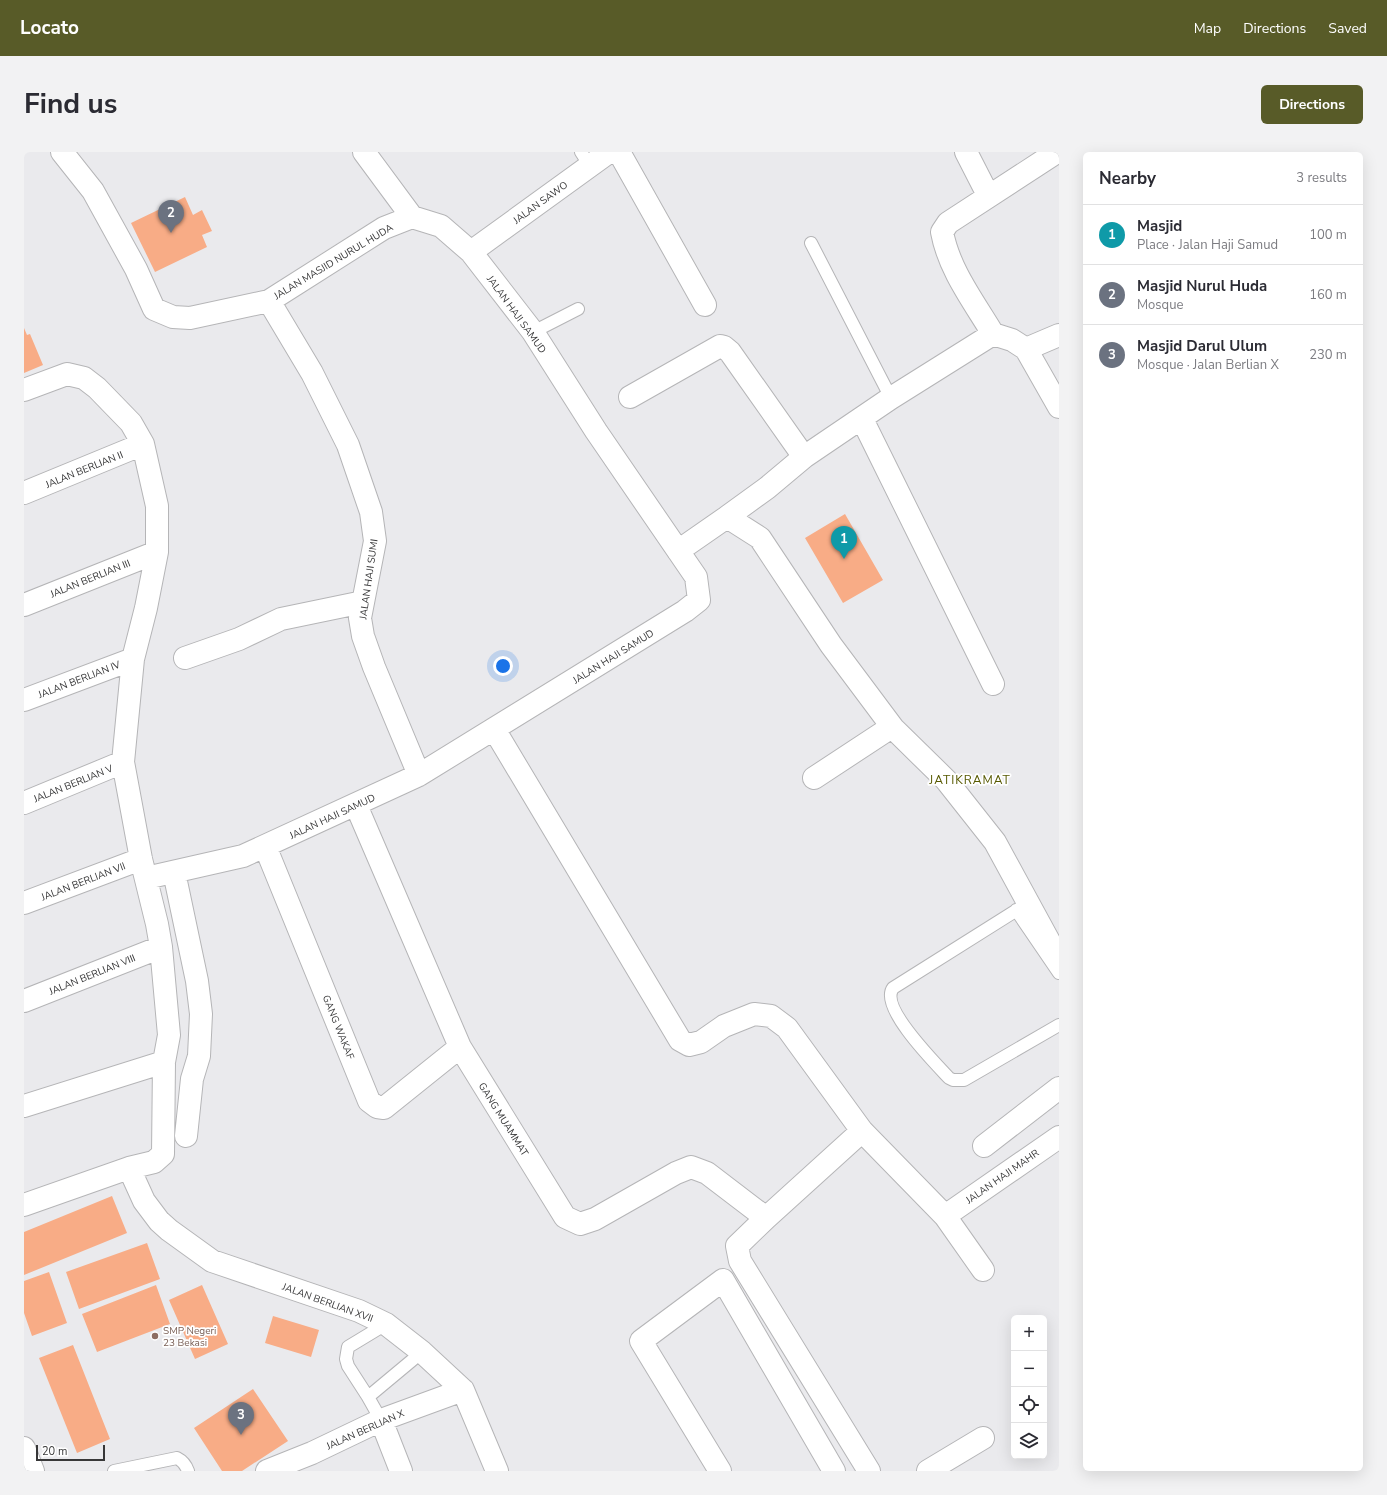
<!DOCTYPE html>
<html lang="en">
<head>
<meta charset="utf-8">
<style>
  :root { --surface:#fff; --page:#f2f2f3; --text:#2b2b33; --muted:#7c7c81; --line:#e1e1e2; --accent:#585b28 }
  body { margin:0; font-family:"Nunito Sans",sans-serif; background:var(--page); color:var(--text) }
  .controls { position:absolute; right:12px; bottom:12px; display:grid; overflow:hidden; border-radius:6px; box-shadow:0 4px 16px #0002 }
  .controls button { width:36px; height:36px; display:grid; place-items:center; padding:0; border:0; border-bottom:1px solid var(--line); background:var(--surface); color:var(--text); font:20px sans-serif }
  .scale { position:absolute; left:12px; bottom:10px; width:69px; box-sizing:border-box; padding-left:4px; border:2px solid #373738; border-top:0; font-size:11px; line-height:14px; white-space:nowrap; color:#373738; -webkit-text-stroke:3px #fff; paint-order:stroke }
  .you { position:absolute; left:479px; top:514px; width:14px; height:14px; margin:-10px; border:3px solid #fff; border-radius:50%; background:#1a73e8; box-shadow:0 0 0 6px #1a73e833 }
  .badge { display:grid; place-items:center; width:26px; height:26px; border-radius:50%; background:var(--accent); color:#fff; font-size:13px; font-weight:700 }
  .pin { position:absolute; translate:-50% -33px; filter:drop-shadow(0 1px 2px #0008) }
  .pin::after { content:''; position:absolute; top:21px; width:14px; height:12px; background:inherit; clip-path:polygon(0 0,100% 0,50% 100%) }
  .list { margin:0; padding:0; list-style:none }
  h2 { display:flex; justify-content:space-between; align-items:center; height:52px; margin:0; padding:0 16px; font-size:17px }
  h2 small { font-size:13px; font-weight:400; color:var(--muted) }
  .list li { display:grid; grid-template-columns:26px 1fr auto; gap:12px; align-items:center; box-sizing:border-box; height:60px; padding:0 16px; border-top:1px solid var(--line) }
  .list b { display:block; font-size:15px; white-space:nowrap }
  .list p { margin:0; font-size:13px; white-space:nowrap; color:var(--muted) }
  .list em { font-size:13px; font-style:normal; color:var(--muted) }
  .icon { flex:none; width:22px; height:22px; fill:none; stroke:currentColor; stroke-width:2; stroke-linecap:round; stroke-linejoin:round }
  .map { position:relative; flex:none; width:1035px; height:1319px; overflow:hidden; border-radius:6px }
  header { display:flex; align-items:center; gap:24px; box-sizing:border-box; height:56px; padding:0 20px; background:var(--accent); color:#fff }
  header strong { font-size:19px }
  nav { display:flex; gap:22px; margin-inline-start:auto; font-size:14px }
  .intro { display:flex; align-items:center; justify-content:space-between; box-sizing:border-box; height:96px; padding:0 24px }
  h1 { margin:0; font-size:28px }
  .button { padding:10px 18px; border-radius:6px; background:var(--accent); color:#fff; font-size:14px; font-weight:700 }
  main { display:flex; gap:24px; padding:0 24px }
  aside { flex:1; background:var(--surface); border-radius:6px; box-shadow:0 4px 16px #0002 }
  .map>svg:first-child { display:block }
  .building { fill:#f8ac86 }
  .lines { fill:none; stroke-linecap:round; stroke-linejoin:round }
  .service-casing { stroke:#b5b5b7; stroke-width:14 }
  .minor-casing { stroke:#b5b5b7; stroke-width:24 }
  .service { stroke:#fff; stroke-width:12 }
  .minor { stroke:#fff; stroke-width:22 }
  .education-dot { fill:#8d6e63; stroke:#fff; stroke-width:1.5 }
  .labels { text-anchor:middle; stroke-width:3.5; stroke-linejoin:round; paint-order:stroke }
  .street-label { font-size:10px; fill:#373738; stroke:#fff }
  .education-label { font-size:10px; fill:#785e54; stroke:#fff; text-anchor:start }
  .quarter-label { font-size:12px; letter-spacing:1px; fill:#575900; stroke:#fff }
</style>
</head>
<body>
<header>
<strong>Locato</strong>
<nav><a>Map</a><a>Directions</a><a>Saved</a></nav>
</header>
<div class="intro"><h1>Find us</h1><a class="button">Directions</a></div>
<main>
<div class="map">
<svg width="1035" height="1319" viewBox="0 0 1035 1319">
  <rect width="100%" height="100%" fill="#eaeaed"/>
  <path class="building" d="M161 45 169 63 178 58 188 79 178 83 183 95 131 120 107 71Z
    M0 176 3 183 6 182 19 213 0 221Z
    M821 362 859 428 819 451 781 386Z
    M88 1044 103 1081 0 1123V1080Z
    M123 1091 136 1127 55 1157 42 1120Z
    M25 1120 43 1171 8 1184 0 1161V1129Z
    M132 1133 146 1172 73 1200 58 1162Z
    M178 1133 204 1192 171 1207 145 1148Z
    M249 1164 295 1178 287 1205 241 1191Z
    M49 1193 86 1287 53 1301 15 1206Z
    M229 1237 264 1289 218 1319H198L170 1276Z"/>
  <g class="lines">
    <defs>
      <path id="service" d="M557 0 566 14
        M787 91 867 246
        M509 180 554 157
        M1004 751 869 836C855 855 912 912 925 926L929 928H940L1035 873
        M992 758 1035 821
        M344 1245 324 1214 322 1207 324 1195 362 1172
        M357 1268 344 1245 398 1200
        M90 1319 153 1306C159 1309 162 1313 164 1319"/>
      <path id="minor" d="M38 0 69 39 112 117 130 157 149 165 166 166 245 149 360 76 388 65 417 74 447 100 509 180 572 279 672 425 675 448 661 459 395 623 219 704 122 726
        M340 0 388 65
        M595 0 681 153
        M942 0 964 43
        M1033 0 924 71 918 80C925 118 950 150 969 182L988 188 1002 197 1035 255
        M447 100 585 0
        M245 149 288 221 324 293 347 360 351 389 336 466 339 484 350 515 395 623
        M1002 197 1035 183
        M0 238 43 222 60 226 73 236 107 271 119 292 133 354V400L122 456 109 507 99 610 117 707 133 772 137 795 145 883 140 910 139 1002 130 1010 105 1016 0 1053
        M606 245 696 194 700 195 706 200 780 305
        M838 267 969 532
        M0 341 119 292
        M703 365 743 336 780 305 867 246 969 182
        M654 399 703 365 736 386 807 493 869 576 922 628 971 690 1026 791 1035 805
        M0 453 133 400
        M161 506 215 487 257 467 339 450
        M0 548 109 507
        M470 577 656 888 665 893 677 890 700 874 730 862 747 864 763 876 838 979 742 1066 713 1094 716 1109 845 1319
        M790 626 863 578 869 576
        M0 651 99 610
        M332 653 436 895 541 1065 556 1072 571 1067 652 1021 667 1015 683 1021 742 1066
        M241 694 345 949 353 955 360 956 436 895
        M150 720 173 829 177 862 175 904 168 927 162 984
        M0 751 117 707
        M0 849 137 795
        M0 954 140 910
        M838 979 921 1064 959 1118
        M960 994 1035 936
        M105 1016 120 1049 135 1069 145 1078 188 1109 335 1159 362 1172 398 1200 439 1238 473 1319
        M921 1064 1035 985
        M357 1268 377 1319
        M0 1296 9 1319
        M243 1319 288 1301 357 1268 439 1238
        M696 1319 617 1189 699 1128 810 1319
        M904 1319 959 1286"/>
    </defs>
    <use href="#service" class="service-casing"/>
    <use href="#minor" class="minor-casing"/>
    <use href="#service" class="service"/>
    <use href="#minor" class="minor"/>
  </g>
  <circle class="education-dot" cx="131" cy="1184" r="4"/>
  <g class="labels">
    <g class="street-label">
      <text transform="translate(516 50) rotate(-36)" y="4">JALAN SAWO</text>
      <text transform="translate(309 109) rotate(-31)" y="4">JALAN MASJID NURUL HUDA</text>
      <text transform="translate(493 162) rotate(54)" y="4">JALAN HAJI SAMUD</text>
      <text transform="translate(60 317) rotate(-22)" y="4">JALAN BERLIAN II</text>
      <text transform="translate(66 426) rotate(-22)" y="4">JALAN BERLIAN III</text>
      <text transform="translate(344 427) rotate(-82)" y="4">JALAN HAJI SUMI</text>
      <text transform="translate(589 504) rotate(-32)" y="4">JALAN HAJI SAMUD</text>
      <text transform="translate(55 527) rotate(-21)" y="4">JALAN BERLIAN IV</text>
      <text transform="translate(49 631) rotate(-22)" y="4">JALAN BERLIAN V</text>
      <text transform="translate(308 664) rotate(-25)" y="4">JALAN HAJI SAMUD</text>
      <text transform="translate(59 729) rotate(-21)" y="4">JALAN BERLIAN VII</text>
      <text transform="translate(68 822) rotate(-22)" y="4">JALAN BERLIAN VIII</text>
      <text transform="translate(315 875) rotate(68)" y="4">GANG WAKAF</text>
      <text transform="translate(480 967) rotate(58)" y="4">GANG MUAMMAT</text>
      <text transform="translate(978 1024) rotate(-35)" y="4">JALAN HAJI MAHR</text>
      <text transform="translate(304 1150) rotate(20)" y="4">JALAN BERLIAN XVII</text>
      <text transform="translate(341 1277) rotate(-24)" y="4">JALAN BERLIAN X</text>
    </g>
    <g class="education-label">
      <text x="139" y="1182">SMP Negeri<tspan x="139" dy="12">23 Bekasi</tspan></text>
    </g>
    <g class="quarter-label">
      <text x="946" y="632">JATIKRAMAT</text>
    </g>
  </g>
</svg>
<div class="controls">
<button>+</button>
<button>−</button>
<button><svg class="icon" aria-label="locate" viewBox="0 0 24 24"><circle cx="12" cy="12" r="6"/><path d="M12 2v4M12 18v4M2 12h4M18 12h4"/></svg></button>
<button><svg class="icon" aria-label="layers" viewBox="0 0 24 24"><path d="M12 4l9 5-9 5-9-5zM3 14l9 5 9-5"/></svg></button>
</div>
<div class="scale">20 m</div>
<div class="you"></div>
<div class="pin badge" style="left:820px;top:407px;background:#0f9aa8">1</div>
<div class="pin badge" style="left:147px;top:81px;background:#6b7280">2</div>
<div class="pin badge" style="left:217px;top:1283px;background:#6b7280">3</div>
</div>
<aside>
<h2>Nearby<small>3 results</small></h2>
<ul class="list">
<li><span class="badge" style="background:#0f9aa8">1</span><div><b>Masjid</b><p>Place · Jalan Haji Samud</p></div><em>100 m</em></li>
<li><span class="badge" style="background:#6b7280">2</span><div><b>Masjid Nurul Huda</b><p>Mosque</p></div><em>160 m</em></li>
<li><span class="badge" style="background:#6b7280">3</span><div><b>Masjid Darul Ulum</b><p>Mosque · Jalan Berlian X</p></div><em>230 m</em></li>
</ul>
</aside>
</main>
</body>
</html>
